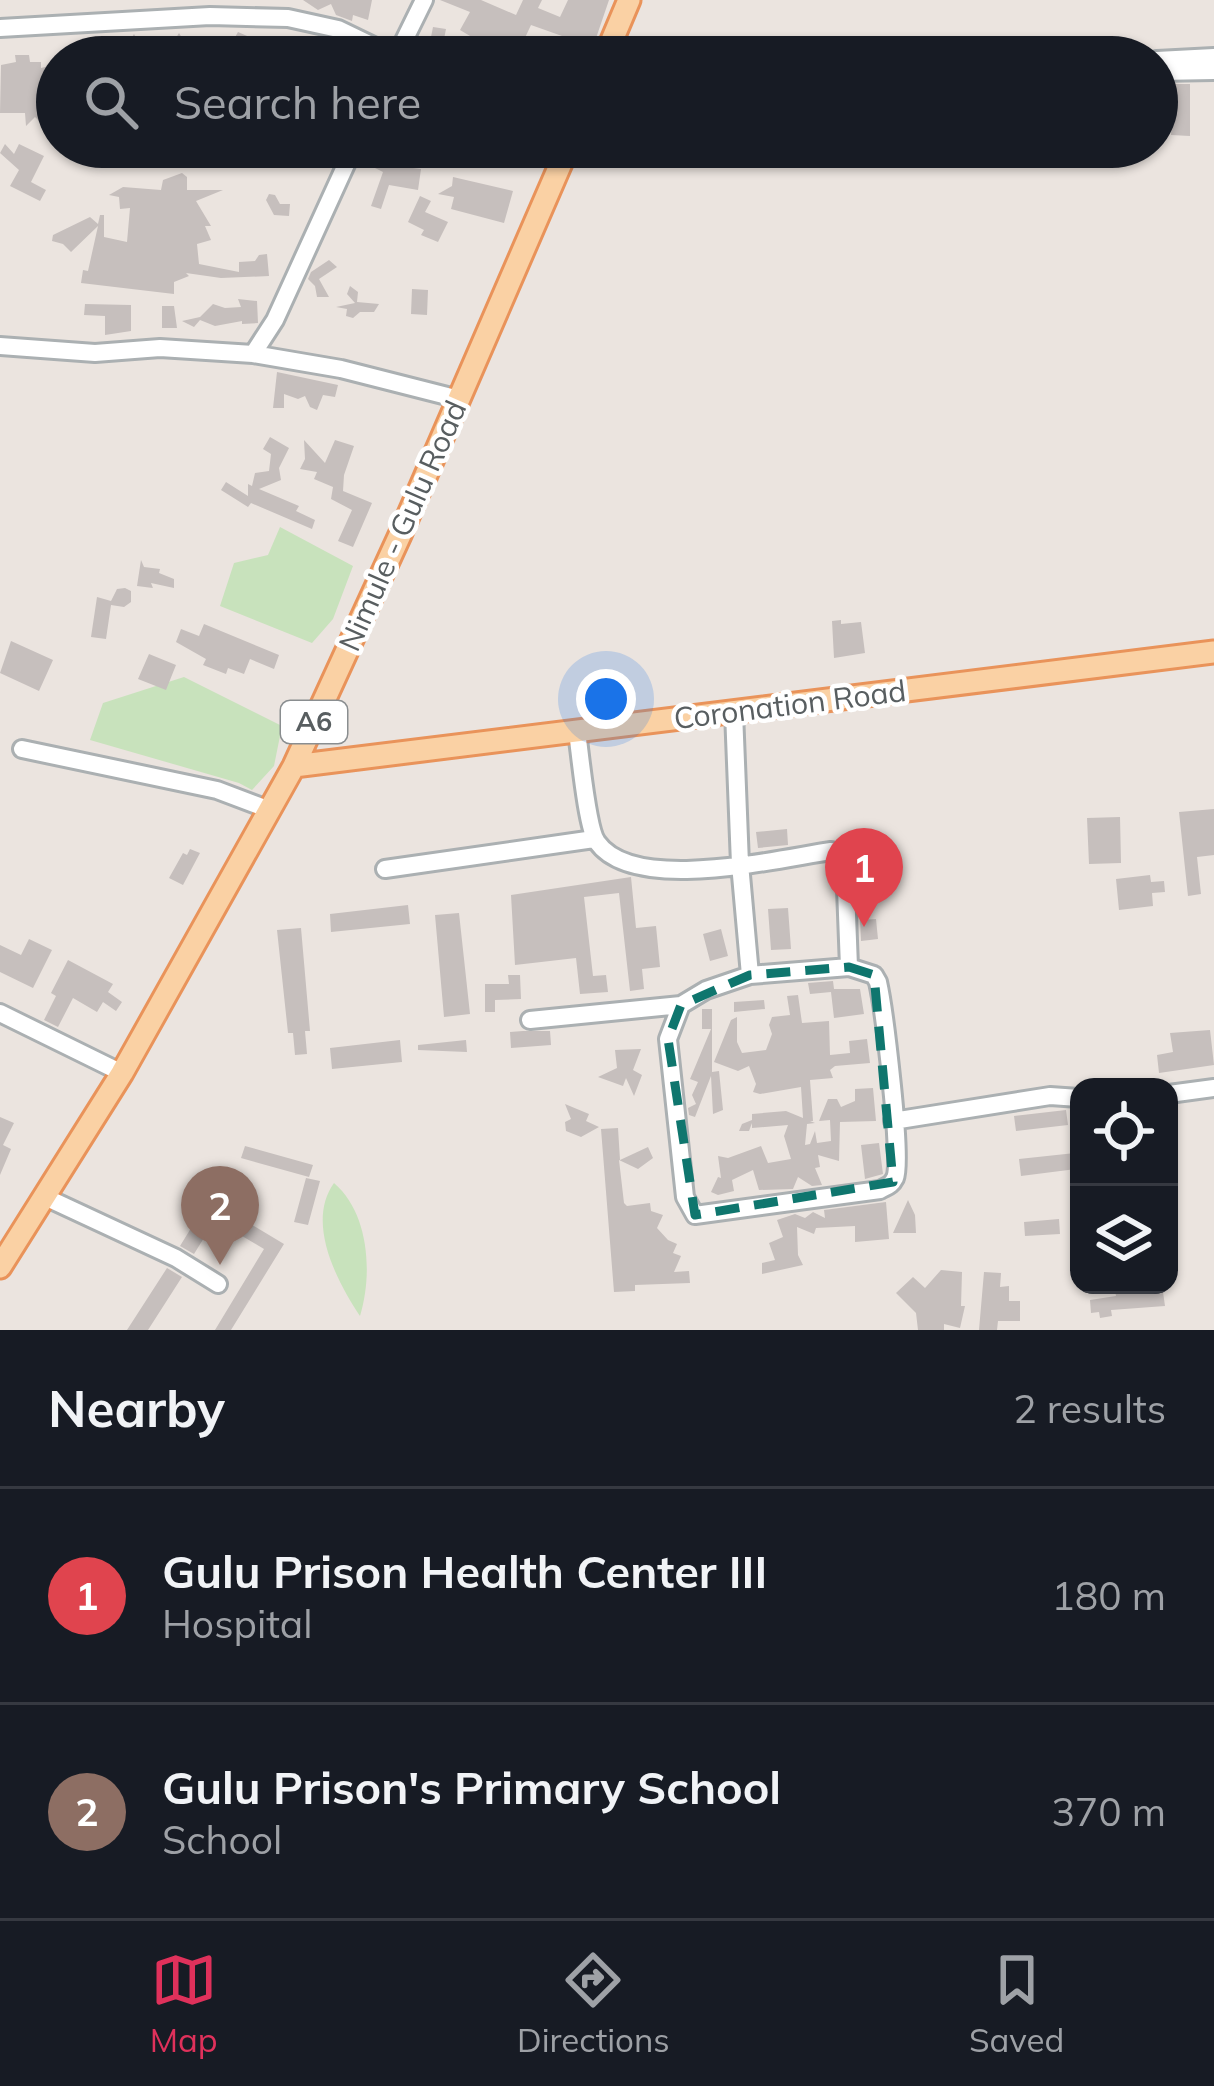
<!DOCTYPE html>
<html lang="en">
<head>
<meta charset="utf-8">
<style>
  :root { --surface:#171b24; --page:#20242c; --text:#f1f3f6; --muted:#9ea1a6; --line:#363941; --accent:#df315b }
  body { margin:0; font-family:Mulish,sans-serif; background:var(--page); color:var(--text) }
  .controls { position:absolute; right:36px; bottom:36px; display:grid; overflow:hidden; border-radius:24px; box-shadow:0 3px 9px #0004 }
  .controls button { width:108px; height:108px; display:grid; place-items:center; padding:0; border:0; border-bottom:3px solid var(--line); background:var(--surface); color:var(--text); font:60px sans-serif }
  .you { position:absolute; left:606px; top:699px; width:42px; height:42px; margin:-30px; border:9px solid #fff; border-radius:50%; background:#1a73e8; box-shadow:0 0 0 18px #1a73e833 }
  .badge { display:grid; place-items:center; width:78px; height:78px; border-radius:50%; background:var(--accent); color:#fff; font-size:39px; font-weight:700 }
  .pin { position:absolute; translate:-50% -99px; filter:drop-shadow(0 3px 6px #0008) }
  .pin::after { content:''; position:absolute; top:63px; width:42px; height:36px; background:inherit; clip-path:polygon(0 0,100% 0,50% 100%) }
  .list { margin:0; padding:0; list-style:none }
  h2 { display:flex; justify-content:space-between; align-items:center; height:156px; margin:0; padding:0 48px; font-size:51px }
  h2 small { font-size:39px; font-weight:400; color:var(--muted) }
  .list li { display:grid; grid-template-columns:78px 1fr auto; gap:36px; align-items:center; box-sizing:border-box; height:216px; padding:0 48px; border-top:3px solid var(--line) }
  .list b { display:block; font-size:45px; white-space:nowrap }
  .list p { margin:0; font-size:39px; white-space:nowrap; color:var(--muted) }
  .list em { font-size:39px; font-style:normal; color:var(--muted) }
  .icon { flex:none; width:66px; height:66px; fill:none; stroke:currentColor; stroke-width:2; stroke-linecap:round; stroke-linejoin:round }
  .map { position:relative; flex:none; width:1214px; height:1330px; overflow:hidden }
  .search { position:absolute; background:var(--surface); box-shadow:0 3px 9px #0004; left:36px; right:36px; top:36px; height:132px; display:flex; align-items:center; gap:30px; box-sizing:border-box; padding:0 42px; border-radius:66px; color:var(--muted); font-size:45px }
  .sheet { height:588px; background:var(--surface) }
  nav { display:flex; justify-content:space-around; align-items:center; box-sizing:border-box; height:168px; border-top:3px solid var(--line); background:var(--surface); font-size:33px; color:var(--muted) }
  nav a { display:grid; justify-items:center; gap:6px }
  nav .on { color:var(--accent) }
  .map>svg:first-child { display:block }
  .green { fill:#c8e2bc }
  .building { fill:#c6bfbd }
  .lines { fill:none; stroke-linecap:round; stroke-linejoin:round }
  .minor-casing { stroke:#abb0b2; stroke-width:22 }
  .major-casing { stroke:#e9935a; stroke-width:27 }
  .minor { stroke:#fff; stroke-width:16 }
  .major { stroke:#fad1a4; stroke-width:21 }
  .marked { fill:none; stroke:#0f766e; stroke-width:9; stroke-dasharray:24 15; stroke-linejoin:round }
  .labels { text-anchor:middle; stroke-width:9; stroke-linejoin:round; paint-order:stroke }
  .shield { fill:#fff; stroke:#8a8e90; stroke-width:3 }
  .shield-label { font-size:27px; font-weight:bold; fill:#585e60 }
  .street-label { font-size:30px; fill:#585e60; stroke:#fff }
</style>
</head>
<body>
<div class="map">
<svg width="1214" height="1330" viewBox="0 0 1214 1330">
  <rect width="100%" height="100%" fill="#ebe4df"/>
  <path class="green" d="M280 527 353 566 333 619 312 643 220 606 234 563 268 555Z
    M184 677 282 726 274 766 252 790 239 783 90 740 103 703Z
    M334 1183C369 1213 373 1273 360 1316 336 1280 306 1222 334 1183Z"/>
  <path class="building" d="M303 0H372L368 20 353 15 352 21 336 15 331 4 318 10Z
    M440 0H481L516 15 523 0H542L538 8 560 17 568 0H609L593 47 531 25 516 57H494L497 52 460 30 470 12Z
    M433 27 446 29 442 49 429 47Z
    M238 32 254 39 246 57H224Z
    M179 33 185 43H189V53H179V57L101 55 103 43 127 45 134 34 141 46 149 41 156 45 163 41 170 48Z
    M15 55H29L30 62H41V68L57 64V111L50 110 49 130 35 117 26 126 25 113H0L1 65 16 62Z
    M1173 84H1190V136L1171 135Z
    M5 144 14 154 19 144 44 156 31 182 46 190 40 201 10 186 19 170 0 153Z
    M410 147H422L413 168 421 169 418 190 389 185 381 209 371 206 383 172 365 163 373 149 402 165Z
    M182 173 187 177V190H223L196 201 211 226H205L211 240 197 244 199 264 239 272V262L255 261 259 255 267 254 269 276 221 278 186 273 189 276 174 282V294L81 283 83 270 88 271 98 226 71 252 63 244 52 241 53 235 90 217 98 224 100 215H104V237L127 242 130 208 120 209 119 197 109 195 123 187 161 190 163 180Z
    M453 177 513 191 504 223 451 209 454 197 438 194 452 186Z
    M269 194 275 195 280 204H290L289 216 274 215 266 200Z
    M420 196 431 201 425 212 448 222 438 242 421 235 424 230 408 222Z
    M329 260 337 267 319 279 329 297H317L315 286 308 279 311 272Z
    M350 286 358 292 357 302 379 304 374 312H360L353 318 346 316 347 309 336 307 355 303 347 294Z
    M412 289 428 290 427 315 411 314Z
    M238 299 257 301 258 323 242 324V321L215 326 200 320 194 327 182 321 200 317 213 304 225 308 241 307Z
    M85 304 131 305V331L105 335V316L84 315Z
    M162 306H174L177 328H162Z
    M277 372 338 385 335 397 323 395 317 410 310 407 305 396 298 399 284 394V408H273Z
    M270 437 289 448 279 468 281 480 259 489 299 506 296 511 315 520 312 529 251 503 248 507 221 490 226 482 248 496V484L252 486 255 473 269 471 271 454 263 449Z
    M304 440 325 463 335 440 354 446 344 475 343 491 372 503 353 547 338 541 352 510 331 499 333 487 314 479 317 472 300 469 305 459Z
    M141 560 144 567 160 569 159 573 174 579V588L151 583 153 588 137 586Z
    M125 588 131 591V602L124 607 111 605 106 639 91 637 97 597 111 601 117 589Z
    M841 620V624L861 622 865 653 834 658 832 621Z
    M204 624 279 655 274 669 250 659 244 674 228 668 226 674 203 665 206 659 176 642 181 629 199 636Z
    M11 641 53 660 39 691 0 673Z
    M149 654 176 665 166 690 138 679Z
    M1214 809V855L1197 857 1201 894 1188 896 1179 812Z
    M1120 817 1121 863 1089 864 1087 818Z
    M787 829 788 845 758 848 756 832Z
    M879 848 880 866 858 869 855 850Z
    M190 849 200 853 183 885 169 878 183 853 187 855Z
    M1150 875 1151 882 1164 881 1165 892 1152 893 1153 906 1119 910 1116 879Z
    M631 877 636 928 656 926 660 967 642 969 644 989 630 991 619 893 584 897 593 976 606 975 608 992 580 994 576 958 515 965 511 895Z
    M408 905 410 924 331 932 330 914Z
    M788 908 791 949 771 950 768 909Z
    M459 913 470 1014 444 1017 435 915Z
    M876 919 878 939 861 941 860 920Z
    M301 928 310 1031H305L307 1054 295 1055 293 1033H288L277 930Z
    M721 929 728 956 710 961 703 934Z
    M29 939 52 950 33 988 0 972V945L21 955Z
    M68 960 113 984 108 992 122 1002 116 1011 103 1002 97 1012 73 998 58 1027 44 1020 56 996 51 993Z
    M508 975H520L521 999 495 1000V1012H485V984H509Z
    M833 981 834 989H860L864 1014 834 1018 831 992 810 994 808 983Z
    M798 995 802 1023 829 1021 830 1055 850 1053 849 1041 867 1039 870 1063 835 1066 830 1070 833 1078 810 1080 813 1121H810L815 1123 807 1124 805 1145 810 1144 815 1131 817 1143 831 1141 830 1120 819 1121 828 1099H837L841 1107 855 1101V1089L873 1088 876 1121 840 1122 839 1161 818 1155 820 1167 815 1168 822 1185 812 1186 798 1177 793 1189 759 1190 753 1170 732 1180 734 1191 718 1195 711 1192 718 1177 721 1178 718 1156 728 1158 761 1146 768 1163 791 1159 784 1136 788 1125 752 1128V1123L749 1131H739L742 1124 752 1120V1114L786 1111 803 1118 801 1087 760 1094 753 1092 756 1084 749 1066 738 1071 714 1062 731 1020 737 1017V1042L742 1053 766 1050 772 1034 769 1025 772 1017 790 1015 787 996Z
    M764 1000 765 1009 734 1012V1002Z
    M702 1009H712V1072L719 1071 723 1110 713 1114 711 1076 695 1117 689 1115 688 1108 696 1104 692 1095 698 1082 690 1079 711 1029H702Z
    M1210 1030 1214 1065 1159 1073 1157 1055 1173 1052 1170 1033Z
    M523 1031H550L551 1045 511 1048 510 1032Z
    M400 1040 402 1062 332 1069 330 1048Z
    M466 1040 467 1052 418 1050V1045Z
    M641 1049 633 1070 642 1075 634 1096 626 1078 623 1086 598 1077 617 1068 615 1050Z
    M565 1104 589 1114 586 1121 599 1127 581 1137 566 1131 565 1122 571 1119Z
    M1066 1110 1068 1125 1016 1131 1014 1116Z
    M0 1117 14 1123 3 1145 11 1149 0 1175Z
    M618 1128 620 1160 648 1147 653 1158 638 1169 619 1160 624 1203 627 1206 650 1203 651 1211 663 1215 657 1228 668 1240 677 1244 673 1253 681 1256 674 1272 689 1271 690 1283 635 1285V1291L614 1292 601 1129Z
    M879 1143 883 1174 865 1179 861 1145Z
    M245 1146 313 1165 309 1177 241 1158Z
    M1075 1153 1076 1169 1021 1176 1019 1159Z
    M306 1178 320 1181 308 1225 294 1222Z
    M209 1199 284 1244 231 1330H215L264 1249 215 1220 194 1254 180 1246Z
    M908 1200 915 1215 916 1233H893Z
    M886 1202 889 1239 855 1242V1226L816 1228 814 1234 797 1227 798 1255 803 1265 762 1274V1263L775 1260 769 1243 783 1237 777 1220 795 1214 805 1218 813 1212 825 1218 824 1210Z
    M1059 1219 1060 1234 1025 1236 1024 1222Z
    M167 1268 182 1277 148 1330H127Z
    M941 1270 962 1272 961 1306H965L960 1328 944 1324V1330H918L916 1313 896 1293 913 1277 925 1288Z
    M984 1272 1001 1273 1000 1287 1009 1286V1301H1020V1321H998L997 1330H979Z
    M1114 1285H1162L1165 1306 1111 1310 1112 1316 1100 1318 1099 1312 1091 1313 1090 1300 1116 1296Z"/>
  <g class="lines">
    <defs>
      <path id="minor" d="M0 28 210 16 288 18 338 29 396 57
        M396 57 424 0
        M1157 60 1214 57
        M1157 72 1214 71
        M0 346 95 353 160 348 253 354 341 369 459 399
        M253 354 275 320 354 147
        M734 712 740 864 750 975
        M577 732C580 752 587 829 597 842 633 894 776 859 831 851L845 862 849 967
        M22 749 217 790 270 810
        M385 869 594 839
        M849 967 874 975 878 982C884 1009 903 1161 895 1178 891 1186 887 1186 880 1190L695 1215 685 1197 668 1039 681 1005 706 990 750 975Z
        M0 1013 122 1073
        M530 1020 681 1005
        M1169 1094 1214 1088
        M893 1121 1050 1096 1079 1098
        M45 1197 176 1258 218 1284"/>
      <path id="major" d="M605 57 629 0
        M294 766 1214 652
        M0 1267 122 1073 294 766 400 535 568 147"/>
    </defs>
    <use href="#minor" class="minor-casing"/>
    <use href="#major" class="major-casing"/>
    <use href="#minor" class="minor"/>
    <use href="#major" class="major"/>
  </g>
  <path class="marked" d="M849 967 874 975 893 1182 695 1215 668 1039 681 1005 750 975Z"/>
  <g class="labels">
    <rect class="shield" x="281" y="701" width="66" height="42" rx="9"/>
    <g class="shield-label">
      <text x="314" y="731">A6</text>
    </g>
    <g class="street-label">
      <text transform="translate(403 526) rotate(-66)" y="10">Nimule - Gulu Road</text>
      <text transform="translate(790 705) rotate(-7)" y="10">Coronation Road</text>
    </g>
  </g>
</svg>
<div class="controls">
<button><svg class="icon" aria-label="locate" viewBox="0 0 24 24"><circle cx="12" cy="12" r="6"/><path d="M12 2v4M12 18v4M2 12h4M18 12h4"/></svg></button>
<button><svg class="icon" aria-label="layers" viewBox="0 0 24 24"><path d="M12 4l9 5-9 5-9-5zM3 14l9 5 9-5"/></svg></button>
</div>
<div class="you"></div>
<div class="pin badge" style="left:864px;top:927px;background:#e0444e">1</div>
<div class="pin badge" style="left:220px;top:1265px;background:#8d6e63">2</div>
<div class="search"><svg class="icon" aria-label="search" viewBox="0 0 24 24"><circle cx="10" cy="10" r="6"/><path d="M15 15l6 6"/></svg>Search here</div>
</div>
<section class="sheet">
<h2>Nearby<small>2 results</small></h2>
<ul class="list">
<li><span class="badge" style="background:#e0444e">1</span><div><b>Gulu Prison Health Center III</b><p>Hospital</p></div><em>180 m</em></li>
<li><span class="badge" style="background:#8d6e63">2</span><div><b>Gulu Prison's Primary School</b><p>School</p></div><em>370 m</em></li>
</ul>
</section>
<nav>
<a class="on"><svg class="icon" aria-label="map" viewBox="0 0 24 24"><path d="M3 6l6-2 6 2 6-2v14l-6 2-6-2-6 2zM9 4v14M15 6v14"/></svg>Map</a>
<a><svg class="icon" aria-label="directions" viewBox="0 0 24 24"><path d="M12 3l9 9-9 9-9-9zM9 14v-3h6M13 9l2 2-2 2"/></svg>Directions</a>
<a><svg class="icon" aria-label="saved" viewBox="0 0 24 24"><path d="M7 4h10v16l-5-4-5 4z"/></svg>Saved</a>
</nav>
</body>
</html>
